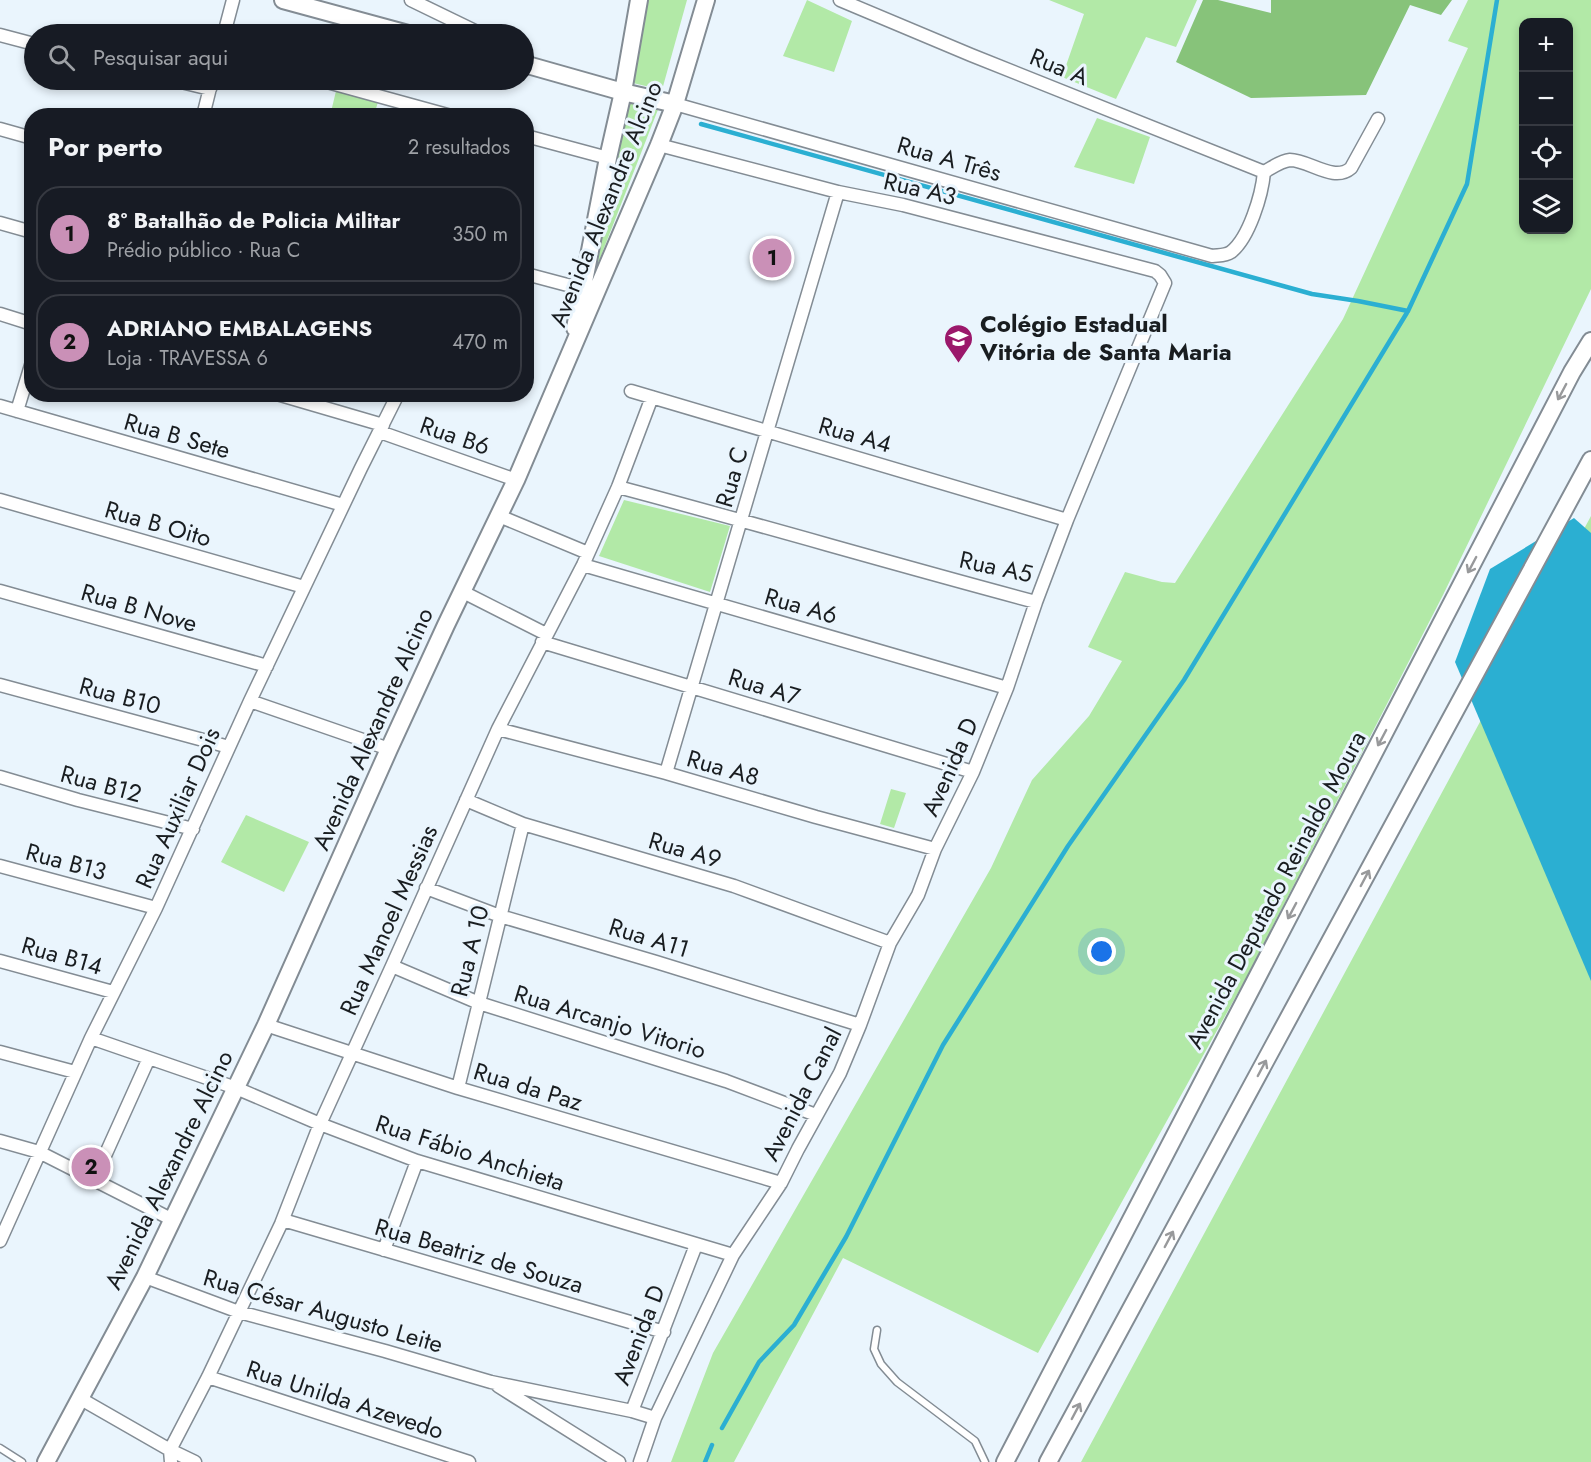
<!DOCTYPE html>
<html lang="pt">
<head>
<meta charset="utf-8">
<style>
  :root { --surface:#171b24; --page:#242831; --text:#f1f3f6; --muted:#9ea1a6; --line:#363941; --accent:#ca90b7 }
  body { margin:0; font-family:Jost,sans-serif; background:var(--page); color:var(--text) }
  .controls { position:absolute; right:18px; top:18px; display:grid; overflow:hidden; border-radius:12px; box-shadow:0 3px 9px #0003 }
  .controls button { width:54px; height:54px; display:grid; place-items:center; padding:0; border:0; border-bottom:2px solid var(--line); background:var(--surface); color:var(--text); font:30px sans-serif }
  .you { position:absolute; left:1102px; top:952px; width:21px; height:21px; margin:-15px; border:4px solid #fff; border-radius:50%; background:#1a73e8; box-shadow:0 0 0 9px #1a73e833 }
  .badge { display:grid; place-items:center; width:39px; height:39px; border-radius:50%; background:var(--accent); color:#111; font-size:20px; font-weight:700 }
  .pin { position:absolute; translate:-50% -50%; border:3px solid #fff; box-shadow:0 2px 6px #0006 }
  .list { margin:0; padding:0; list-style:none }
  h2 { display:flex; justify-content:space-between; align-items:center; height:78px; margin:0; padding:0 24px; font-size:26px }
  h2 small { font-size:20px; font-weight:400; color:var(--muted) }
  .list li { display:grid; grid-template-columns:39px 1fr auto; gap:18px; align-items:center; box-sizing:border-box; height:96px; margin:0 12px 12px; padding:0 12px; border:2px solid var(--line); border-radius:24px }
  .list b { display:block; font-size:22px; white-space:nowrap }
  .list p { margin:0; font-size:20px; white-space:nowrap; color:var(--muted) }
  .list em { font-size:20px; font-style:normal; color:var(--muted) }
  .icon { flex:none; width:33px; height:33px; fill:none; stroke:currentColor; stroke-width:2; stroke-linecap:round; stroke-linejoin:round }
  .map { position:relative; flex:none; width:1591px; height:1462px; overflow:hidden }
  .search { position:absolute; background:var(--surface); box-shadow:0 3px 9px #0003; left:24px; top:24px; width:510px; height:66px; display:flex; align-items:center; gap:15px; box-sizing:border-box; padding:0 21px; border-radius:33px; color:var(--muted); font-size:22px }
  .panel { position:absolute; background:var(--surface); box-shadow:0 3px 9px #0003; left:24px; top:108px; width:510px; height:294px; border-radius:24px }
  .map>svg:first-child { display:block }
  .green { fill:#b2e9a7; fill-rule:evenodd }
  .forest { fill:#87c37a }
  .water { fill:#2bafd2 }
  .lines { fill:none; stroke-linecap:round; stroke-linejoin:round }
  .stream { stroke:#2bafd2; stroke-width:4.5 }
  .building { fill:#aad8fd }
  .lane-casing { stroke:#838c94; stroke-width:9 }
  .street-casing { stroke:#838c94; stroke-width:15 }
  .secondary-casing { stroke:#838c94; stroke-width:20 }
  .lane { stroke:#fff; stroke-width:6 }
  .street { stroke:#fff; stroke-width:12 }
  .secondary { stroke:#fff; stroke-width:16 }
  .oneway { stroke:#98999b }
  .labels { text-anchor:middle; stroke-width:6; stroke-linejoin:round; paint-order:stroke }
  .street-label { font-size:24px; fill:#191d20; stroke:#eaf5fd }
  .poi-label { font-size:24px; font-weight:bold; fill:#191d20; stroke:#eaf5fd; text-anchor:start }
</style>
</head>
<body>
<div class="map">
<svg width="1591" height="1462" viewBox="0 0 1591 1462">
  <rect width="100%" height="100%" fill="#eaf5fd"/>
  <path class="green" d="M647 0H687L662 90 633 83Z
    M807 0 852 21 834 72 783 56Z
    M1049 0H1197L1176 47 1146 37 1116 99 1062 77 1084 14Z
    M1468 0H1591V289L1443 595 1245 980 1038 1353 843 1258 734 1462H671L713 1353 991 868 1032 780 1089 716 1122 661 1088 647 1125 572 1162 582 1175 583 1343 319 1468 48 1448 41ZM1524 22H1568V230H1524Z
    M336 91 378 102 374 115 330 116Z
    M627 101 659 107 597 266Z
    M1097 118 1150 137 1134 184 1074 167Z
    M624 500 730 526 710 592 599 556Z
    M1591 516V1462H1081Z
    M891 789 906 793 894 828 880 824Z
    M246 815 309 842 284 892 221 862Z"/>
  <path class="forest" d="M1203 0H1218L1271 13V0H1452L1441 15 1410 5 1366 95 1251 98 1176 62Z"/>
  <path class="water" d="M1574 518 1591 533V981L1455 662 1490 569Z"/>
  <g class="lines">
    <path class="stream" d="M701 124 1312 294 1358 301 1408 311
      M722 1428 759 1362 794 1325 846 1237 943 1045 1068 846 1184 680 1408 311 1467 184 1497 0
      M705 1462 712 1445"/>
  </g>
  <path class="building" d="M77 1153 99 1164 93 1175 71 1164Z"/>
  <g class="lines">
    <defs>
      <path id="lane" d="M877 1330 874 1349 881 1364 897 1382 975 1441 985 1462
        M0 1448 22 1462"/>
      <path id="street" d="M411 0 481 34
        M840 0 971 55 1264 172
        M224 34 233 0
        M0 35 34 44
        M173 80 210 89
        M320 80 451 116
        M675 104 1212 256C1218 255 1225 256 1231 252 1249 238 1262 195 1264 172
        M203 116 212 80
        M0 129 32 138
        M526 136 608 158
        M1264 172C1272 168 1280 161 1290 160 1309 160 1334 183 1351 168L1378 119
        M0 223 32 232
        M526 274 590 291
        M0 314 32 324
        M631 391 1067 520
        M277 394 383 425
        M0 406 343 505
        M17 411 32 362
        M380 432 516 480
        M618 487C758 524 896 565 1036 602
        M0 500 304 587
        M499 516 588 553
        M583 565 1007 688
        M0 591 267 666
        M463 592 546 634
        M542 642 973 772
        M0 685 229 747
        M250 701 389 749
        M498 729 666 773 816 817 935 849
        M666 773 838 192
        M0 777 78 800 193 829
        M466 800 523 824 734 886 890 943
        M0 866 156 908
        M426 888 500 916 656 962 860 1025
        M0 961 113 992
        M392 966 479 1003 726 1081 816 1115
        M266 1025 458 1088 781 1183
        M91 1038 236 1088 320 1124 417 1161 733 1255
        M0 1052 75 1072
        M458 1088 523 824
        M0 1141 39 1152 173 1220
        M94 1180 149 1058
        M283 1220 664 1332
        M0 1241 91 1038 156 908 250 701 361 468 398 394
        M384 1250 417 1161
        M145 1277 239 1312 385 1351 491 1382 632 1411
        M208 1377 469 1462
        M498 1386 619 1462
        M81 1399 170 1450 195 1462
        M655 1418 733 1255 781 1183 798 1149 840 1073 860 1025 890 943 918 895 935 849 973 772 1007 688 1036 602 1067 520 1165 283 1160 275 1155 271 903 205 838 192 659 145
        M171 1462 170 1450 208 1377 281 1224 320 1124 392 966 498 729 583 565 618 487 652 397
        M640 1462 655 1418 632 1411 696 1245"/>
      <path id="secondary" d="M283 0 408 34
        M524 64 623 92 675 104
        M575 328 608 158 623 92 639 0
        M46 1462 145 1277 266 1025 389 749 446 625 516 480 659 145 675 104 706 0
        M1005 1462 1572 372 1591 341
        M1048 1462 1591 460"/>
    </defs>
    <use href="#lane" class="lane-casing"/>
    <use href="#street" class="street-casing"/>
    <use href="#secondary" class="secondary-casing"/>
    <use href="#lane" class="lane"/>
    <use href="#street" class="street"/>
    <use href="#secondary" class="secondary"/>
  </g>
  <defs><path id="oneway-shaft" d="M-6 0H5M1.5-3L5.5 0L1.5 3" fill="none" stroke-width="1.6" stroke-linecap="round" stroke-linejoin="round" transform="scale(1.5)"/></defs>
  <g class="oneway">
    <use href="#oneway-shaft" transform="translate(1562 392) rotate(118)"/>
    <use href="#oneway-shaft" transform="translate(1472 565) rotate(118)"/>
    <use href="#oneway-shaft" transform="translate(1382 738) rotate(118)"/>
    <use href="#oneway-shaft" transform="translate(1365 878) rotate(-62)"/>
    <use href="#oneway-shaft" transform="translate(1292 911) rotate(118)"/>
    <use href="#oneway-shaft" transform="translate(1262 1068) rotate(-62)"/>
    <use href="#oneway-shaft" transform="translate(1169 1239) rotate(-62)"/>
    <use href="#oneway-shaft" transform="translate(1076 1411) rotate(-62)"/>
  </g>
  <defs>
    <symbol id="school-pin" viewBox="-11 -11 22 30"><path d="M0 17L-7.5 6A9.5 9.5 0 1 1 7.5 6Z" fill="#9b186b" stroke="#eaf5fd"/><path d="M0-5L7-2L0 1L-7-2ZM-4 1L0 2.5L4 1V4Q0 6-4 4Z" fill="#fff"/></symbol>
  </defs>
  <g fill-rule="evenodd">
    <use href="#school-pin" x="942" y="322" width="33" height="45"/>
  </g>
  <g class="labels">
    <g class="street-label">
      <text transform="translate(1059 67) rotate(22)" y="8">Rua A</text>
      <text transform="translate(949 159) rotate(16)" y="8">Rua A Três</text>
      <text transform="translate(920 189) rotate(13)" y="8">Rua A3</text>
      <text transform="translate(606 204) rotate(-68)" y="8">Avenida Alexandre Alcino</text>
      <text transform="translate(855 435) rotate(16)" y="8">Rua A4</text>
      <text transform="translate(177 436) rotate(16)" y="8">Rua B Sete</text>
      <text transform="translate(455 436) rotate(19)" y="8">Rua B6</text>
      <text transform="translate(732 477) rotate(-74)" y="8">Rua C</text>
      <text transform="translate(158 524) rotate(16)" y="8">Rua B Oito</text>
      <text transform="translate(996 567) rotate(12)" y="8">Rua A5</text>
      <text transform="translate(801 606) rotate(16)" y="8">Rua A6</text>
      <text transform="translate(139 608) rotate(16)" y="8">Rua B Nove</text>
      <text transform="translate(764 687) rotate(17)" y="8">Rua A7</text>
      <text transform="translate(120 696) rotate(15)" y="8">Rua B10</text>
      <text transform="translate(373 729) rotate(-66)" y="8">Avenida Alexandre Alcino</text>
      <text transform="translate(950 767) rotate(-66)" y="8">Avenida D</text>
      <text transform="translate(723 768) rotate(16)" y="8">Rua A8</text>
      <text transform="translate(101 784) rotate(15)" y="8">Rua B12</text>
      <text transform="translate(178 808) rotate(-66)" y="8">Rua Auxiliar Dois</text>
      <text transform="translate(685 850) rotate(16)" y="8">Rua A9</text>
      <text transform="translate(66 862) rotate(15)" y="8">Rua B13</text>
      <text transform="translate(1276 890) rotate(-62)" y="8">Avenida Deputado Reinaldo Moura</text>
      <text transform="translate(389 920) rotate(-66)" y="8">Rua Manoel Messias</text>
      <text transform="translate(649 938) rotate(17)" y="8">Rua A11</text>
      <text transform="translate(470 951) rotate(-76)" y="8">Rua A 10</text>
      <text transform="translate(62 956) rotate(16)" y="8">Rua B14</text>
      <text transform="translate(610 1022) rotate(17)" y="8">Rua Arcanjo Vitorio</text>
      <text transform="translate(528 1087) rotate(17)" y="8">Rua da Paz</text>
      <text transform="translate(802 1094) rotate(-63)" y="8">Avenida Canal</text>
      <text transform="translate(470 1153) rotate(18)" y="8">Rua Fábio Anchieta</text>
      <text transform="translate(169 1170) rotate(-64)" y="8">Avenida Alexandre Alcino</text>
      <text transform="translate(479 1256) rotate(16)" y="8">Rua Beatriz de Souza</text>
      <text transform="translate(323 1311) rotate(16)" y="8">Rua César Augusto Leite</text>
      <text transform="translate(639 1335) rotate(-69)" y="8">Avenida D</text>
      <text transform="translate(345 1400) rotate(18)" y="8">Rua Unilda Azevedo</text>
    </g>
    <g class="poi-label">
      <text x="980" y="332">Colégio Estadual<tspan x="980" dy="28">Vitória de Santa Maria</tspan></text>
    </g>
  </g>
</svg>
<div class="controls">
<button>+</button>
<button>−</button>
<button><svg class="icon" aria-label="locate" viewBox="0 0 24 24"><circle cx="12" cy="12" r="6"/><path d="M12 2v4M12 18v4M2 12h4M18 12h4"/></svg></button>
<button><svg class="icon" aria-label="layers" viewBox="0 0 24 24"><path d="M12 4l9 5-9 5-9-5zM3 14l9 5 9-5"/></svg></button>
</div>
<div class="you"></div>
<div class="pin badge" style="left:772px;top:258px">1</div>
<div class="pin badge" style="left:91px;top:1167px">2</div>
<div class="search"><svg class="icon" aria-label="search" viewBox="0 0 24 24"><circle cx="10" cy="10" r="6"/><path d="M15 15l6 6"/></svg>Pesquisar aqui</div>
<section class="panel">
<h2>Por perto<small>2 resultados</small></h2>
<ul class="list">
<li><span class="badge">1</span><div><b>8º Batalhão de Policia Militar</b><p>Prédio público · Rua C</p></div><em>350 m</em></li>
<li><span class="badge">2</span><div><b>ADRIANO EMBALAGENS</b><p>Loja · TRAVESSA 6</p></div><em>470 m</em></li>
</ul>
</section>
</div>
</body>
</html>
